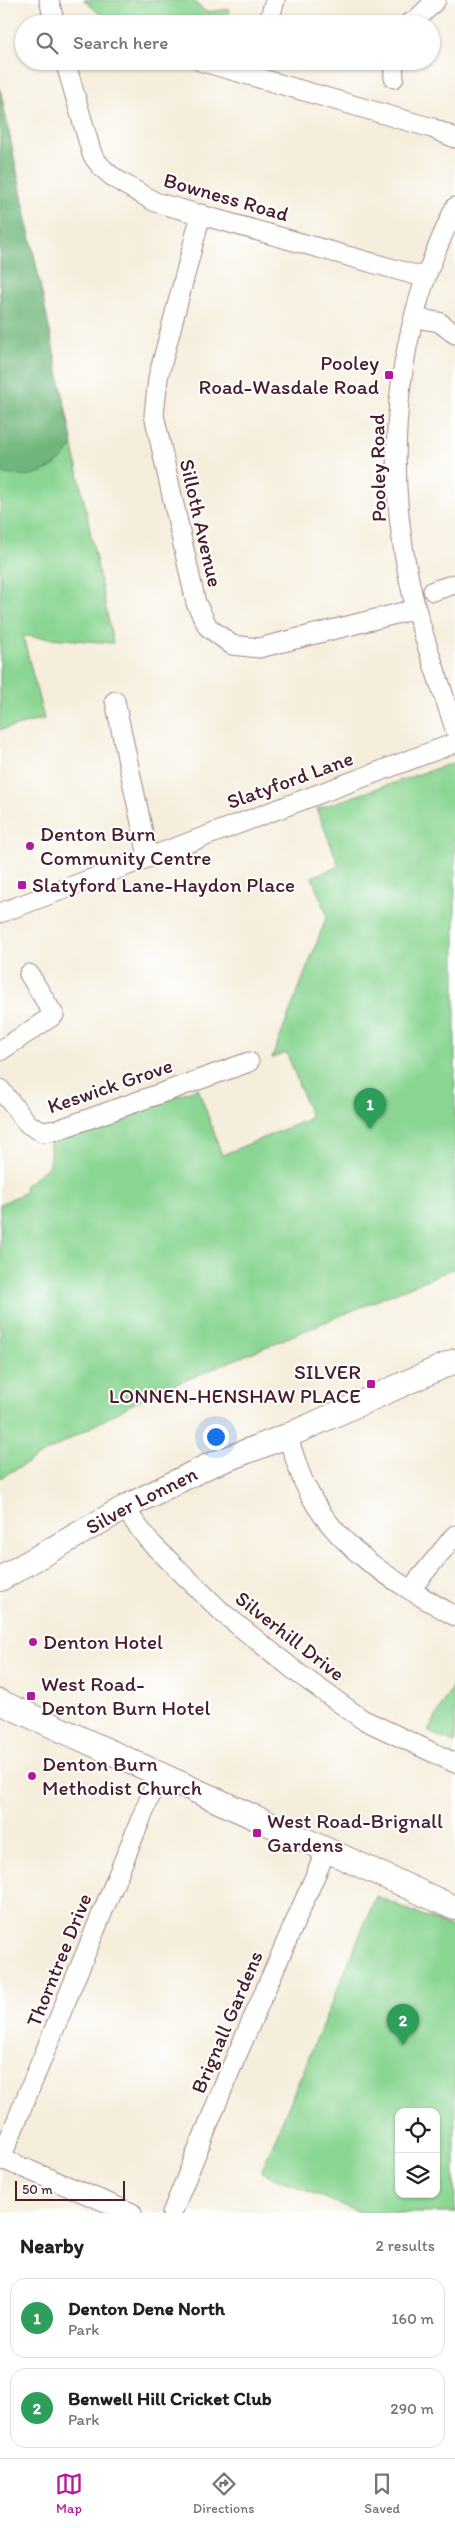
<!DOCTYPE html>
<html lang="en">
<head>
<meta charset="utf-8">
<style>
  :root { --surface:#fff; --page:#f6f6f6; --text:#202124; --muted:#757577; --line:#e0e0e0; --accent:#b5179e }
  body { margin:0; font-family:Itim,sans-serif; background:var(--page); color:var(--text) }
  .controls { position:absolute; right:15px; bottom:15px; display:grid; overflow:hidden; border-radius:10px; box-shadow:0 1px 4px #0004 }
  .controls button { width:45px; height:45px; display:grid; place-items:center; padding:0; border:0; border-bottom:1px solid var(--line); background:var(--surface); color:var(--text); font:25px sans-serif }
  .scale { position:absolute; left:15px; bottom:12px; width:110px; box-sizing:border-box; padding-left:5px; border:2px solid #4a1f2b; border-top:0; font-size:14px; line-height:18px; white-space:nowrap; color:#4a1f2b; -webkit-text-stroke:4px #fff; paint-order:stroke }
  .you { position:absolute; left:215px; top:1436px; width:18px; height:18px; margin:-12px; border:4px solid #fff; border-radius:50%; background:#1a73e8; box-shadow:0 0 0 8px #1a73e833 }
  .badge { display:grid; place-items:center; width:32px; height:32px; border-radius:50%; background:var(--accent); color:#fff; font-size:16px; font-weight:700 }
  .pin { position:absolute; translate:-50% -41px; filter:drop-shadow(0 1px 2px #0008) }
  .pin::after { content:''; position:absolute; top:26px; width:18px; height:15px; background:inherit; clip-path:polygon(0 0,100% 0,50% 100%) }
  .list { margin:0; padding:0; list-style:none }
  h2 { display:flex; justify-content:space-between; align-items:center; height:65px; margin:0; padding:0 20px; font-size:21px }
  h2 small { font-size:16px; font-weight:400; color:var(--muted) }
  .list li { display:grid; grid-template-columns:32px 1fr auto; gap:15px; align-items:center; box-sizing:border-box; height:80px; margin:0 10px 10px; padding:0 10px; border:1px solid var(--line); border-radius:15px }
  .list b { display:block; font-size:19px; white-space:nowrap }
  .list p { margin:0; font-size:16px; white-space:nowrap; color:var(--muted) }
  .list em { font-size:16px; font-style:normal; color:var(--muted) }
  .icon { flex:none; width:28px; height:28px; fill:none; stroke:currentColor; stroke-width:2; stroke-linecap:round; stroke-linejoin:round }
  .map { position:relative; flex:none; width:455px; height:2213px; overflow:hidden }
  .search { position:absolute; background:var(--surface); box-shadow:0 1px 4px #0004; left:15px; right:15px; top:15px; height:55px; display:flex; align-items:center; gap:12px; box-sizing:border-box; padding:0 18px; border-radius:28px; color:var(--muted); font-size:19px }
  .sheet { height:245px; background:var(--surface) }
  nav { display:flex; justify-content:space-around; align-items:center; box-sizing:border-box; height:70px; border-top:1px solid var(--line); background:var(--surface); font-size:14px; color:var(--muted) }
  nav a { display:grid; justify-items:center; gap:2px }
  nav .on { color:var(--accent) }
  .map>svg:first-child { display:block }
  .green { fill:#8ad592; stroke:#6a7a5e; fill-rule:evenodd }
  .forest { fill:#6fb67c; stroke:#5c6a54 }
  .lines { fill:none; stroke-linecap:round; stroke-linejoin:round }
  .minor-casing { stroke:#a08684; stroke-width:21 }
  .major-casing { stroke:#a08684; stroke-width:26 }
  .minor { stroke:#fff; stroke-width:19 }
  .major { stroke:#fff; stroke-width:24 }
  .poi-dot { fill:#b5179e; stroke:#fff; stroke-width:2 }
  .labels { text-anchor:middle; stroke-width:4; stroke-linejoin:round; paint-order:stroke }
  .street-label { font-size:21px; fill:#4a1f2b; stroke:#fff }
  .poi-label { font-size:21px; fill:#4a1f2b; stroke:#fff; text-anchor:start }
</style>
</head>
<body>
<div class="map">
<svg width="455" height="2213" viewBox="0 0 455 2213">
  <rect width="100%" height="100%" fill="#fff"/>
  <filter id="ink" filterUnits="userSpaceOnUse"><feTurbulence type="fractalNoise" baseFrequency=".02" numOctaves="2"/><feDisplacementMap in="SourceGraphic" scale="10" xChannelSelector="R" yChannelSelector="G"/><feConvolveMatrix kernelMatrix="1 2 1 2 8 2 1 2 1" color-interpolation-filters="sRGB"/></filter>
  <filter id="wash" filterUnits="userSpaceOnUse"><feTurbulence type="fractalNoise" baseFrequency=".0096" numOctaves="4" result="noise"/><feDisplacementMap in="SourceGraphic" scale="20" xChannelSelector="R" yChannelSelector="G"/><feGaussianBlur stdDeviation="1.12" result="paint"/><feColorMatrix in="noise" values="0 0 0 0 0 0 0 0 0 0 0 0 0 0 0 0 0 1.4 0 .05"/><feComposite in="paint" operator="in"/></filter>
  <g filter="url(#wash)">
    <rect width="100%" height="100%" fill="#f5eedc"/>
    <path class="green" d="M84 0H193L206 12 229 9 225 24H129L101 15Z
      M0 89 113 643 23 636 44 719 0 730Z
      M455 762V1268L145 1397 0 1478V1204L26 1192 24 1186 50 1165V1141L198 1088 222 1155 311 1118 287 1053 272 1058 327 916 312 877 339 866 317 809Z
      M455 1681V1743L428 1732Z
      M376 1896 455 1929V2213H360L261 2172ZM399 2112H436V2194H399Z"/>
    <path class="forest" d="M0 89 73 444C58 471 32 480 4 474L0 465Z"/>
  </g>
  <g filter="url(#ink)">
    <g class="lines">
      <defs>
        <path id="minor" d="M49 0 55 24
          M268 24 275 0
          M408 24 417 19 436 0
          M65 61 92 154C105 178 133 188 155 202L426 278
          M200 61 432 128 455 138
          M393 61 394 78
          M455 207C445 230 434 253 426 277 394 370 388 473 407 569 417 624 438 676 455 729
          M201 214 158 378 154 415 196 603 208 627 232 645 259 648 416 609
          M415 318 439 322 455 334
          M433 591 455 584
          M115 701 148 856
          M0 913 455 743
          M0 1051 54 1015 29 974
          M0 1089 28 1124 42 1132 57 1130 249 1062
          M287 1436C294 1453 298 1471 306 1487 336 1550 397 1583 455 1616
          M124 1508 149 1541 224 1614 299 1674 362 1719 455 1763
          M410 1590 455 1535
          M0 2158 132 2213
          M0 2161 159 1775
          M172 2213 229 2073 326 1851"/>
        <g id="major">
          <path id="s1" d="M0 1579 124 1508 208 1466 287 1436 455 1361"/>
          <path d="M0 1702 455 1908"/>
        </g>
      </defs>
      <use href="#minor" class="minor-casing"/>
      <use href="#major" class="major-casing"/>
      <use href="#minor" class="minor"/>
      <use href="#major" class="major"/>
    </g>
  </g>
  <g class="poi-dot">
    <rect x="384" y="370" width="10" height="10" rx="2.5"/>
    <circle cx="30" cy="846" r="5"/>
    <rect x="17" y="880" width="10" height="10" rx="2.5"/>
    <rect x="366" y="1379" width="10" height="10" rx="2.5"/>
    <circle cx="33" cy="1642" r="5"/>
    <rect x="26" y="1691" width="10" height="10" rx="2.5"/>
    <circle cx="32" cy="1776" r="5"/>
    <rect x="252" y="1828" width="10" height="10" rx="2.5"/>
  </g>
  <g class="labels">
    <g class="street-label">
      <text transform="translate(226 197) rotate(16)" y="7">Bowness Road</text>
      <text transform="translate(378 468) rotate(-91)" y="7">Pooley Road</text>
      <text transform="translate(201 523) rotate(77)" y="7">Silloth Avenue</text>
      <text transform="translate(290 780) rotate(-20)" y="7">Slatyford Lane</text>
      <text transform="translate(110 1086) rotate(-19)" y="7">Keswick Grove</text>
      <text dy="7" stroke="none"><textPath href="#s1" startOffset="162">Silver Lonnen</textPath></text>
      <text transform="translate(290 1636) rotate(38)" y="7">Silverhill Drive</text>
      <text transform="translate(59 1960) rotate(-68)" y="7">Thorntree Drive</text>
      <text transform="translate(227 2022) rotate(-67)" y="7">Brignall Gardens</text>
    </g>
    <g class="poi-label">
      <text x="379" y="370" text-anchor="end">Pooley<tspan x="379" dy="24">Road-Wasdale Road</tspan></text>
      <text x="40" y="841">Denton Burn<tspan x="40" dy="24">Community Centre</tspan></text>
      <text x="32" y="892">Slatyford Lane-Haydon Place</text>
      <text x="361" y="1379" text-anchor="end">SILVER<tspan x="361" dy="24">LONNEN-HENSHAW PLACE</tspan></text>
      <text x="43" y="1649">Denton Hotel</text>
      <text x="41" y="1691">West Road-<tspan x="41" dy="24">Denton Burn Hotel</tspan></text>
      <text x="42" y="1771">Denton Burn<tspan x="42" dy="24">Methodist Church</tspan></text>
      <text x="267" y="1828">West Road-Brignall<tspan x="267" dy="24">Gardens</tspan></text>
    </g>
  </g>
</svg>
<div class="controls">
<button><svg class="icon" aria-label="locate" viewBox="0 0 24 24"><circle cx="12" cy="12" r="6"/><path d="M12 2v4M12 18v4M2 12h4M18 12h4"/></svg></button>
<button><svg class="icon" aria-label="layers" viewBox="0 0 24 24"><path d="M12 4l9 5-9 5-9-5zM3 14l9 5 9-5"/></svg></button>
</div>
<div class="scale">50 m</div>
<div class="you"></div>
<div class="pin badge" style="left:370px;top:1129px;background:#2e9e5b">1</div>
<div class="pin badge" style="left:403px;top:2045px;background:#2e9e5b">2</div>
<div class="search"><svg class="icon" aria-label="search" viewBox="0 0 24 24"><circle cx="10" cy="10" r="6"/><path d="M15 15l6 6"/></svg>Search here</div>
</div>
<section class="sheet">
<h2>Nearby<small>2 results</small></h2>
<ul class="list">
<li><span class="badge" style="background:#2e9e5b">1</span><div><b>Denton Dene North</b><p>Park</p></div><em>160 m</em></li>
<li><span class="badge" style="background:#2e9e5b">2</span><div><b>Benwell Hill Cricket Club</b><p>Park</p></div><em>290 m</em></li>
</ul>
</section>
<nav>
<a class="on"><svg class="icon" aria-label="map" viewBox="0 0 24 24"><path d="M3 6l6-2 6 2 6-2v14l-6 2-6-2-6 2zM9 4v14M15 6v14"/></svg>Map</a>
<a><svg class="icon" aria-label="directions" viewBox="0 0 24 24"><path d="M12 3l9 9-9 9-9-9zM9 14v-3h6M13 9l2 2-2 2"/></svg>Directions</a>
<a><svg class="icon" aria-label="saved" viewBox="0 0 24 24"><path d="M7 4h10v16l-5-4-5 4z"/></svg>Saved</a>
</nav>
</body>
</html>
